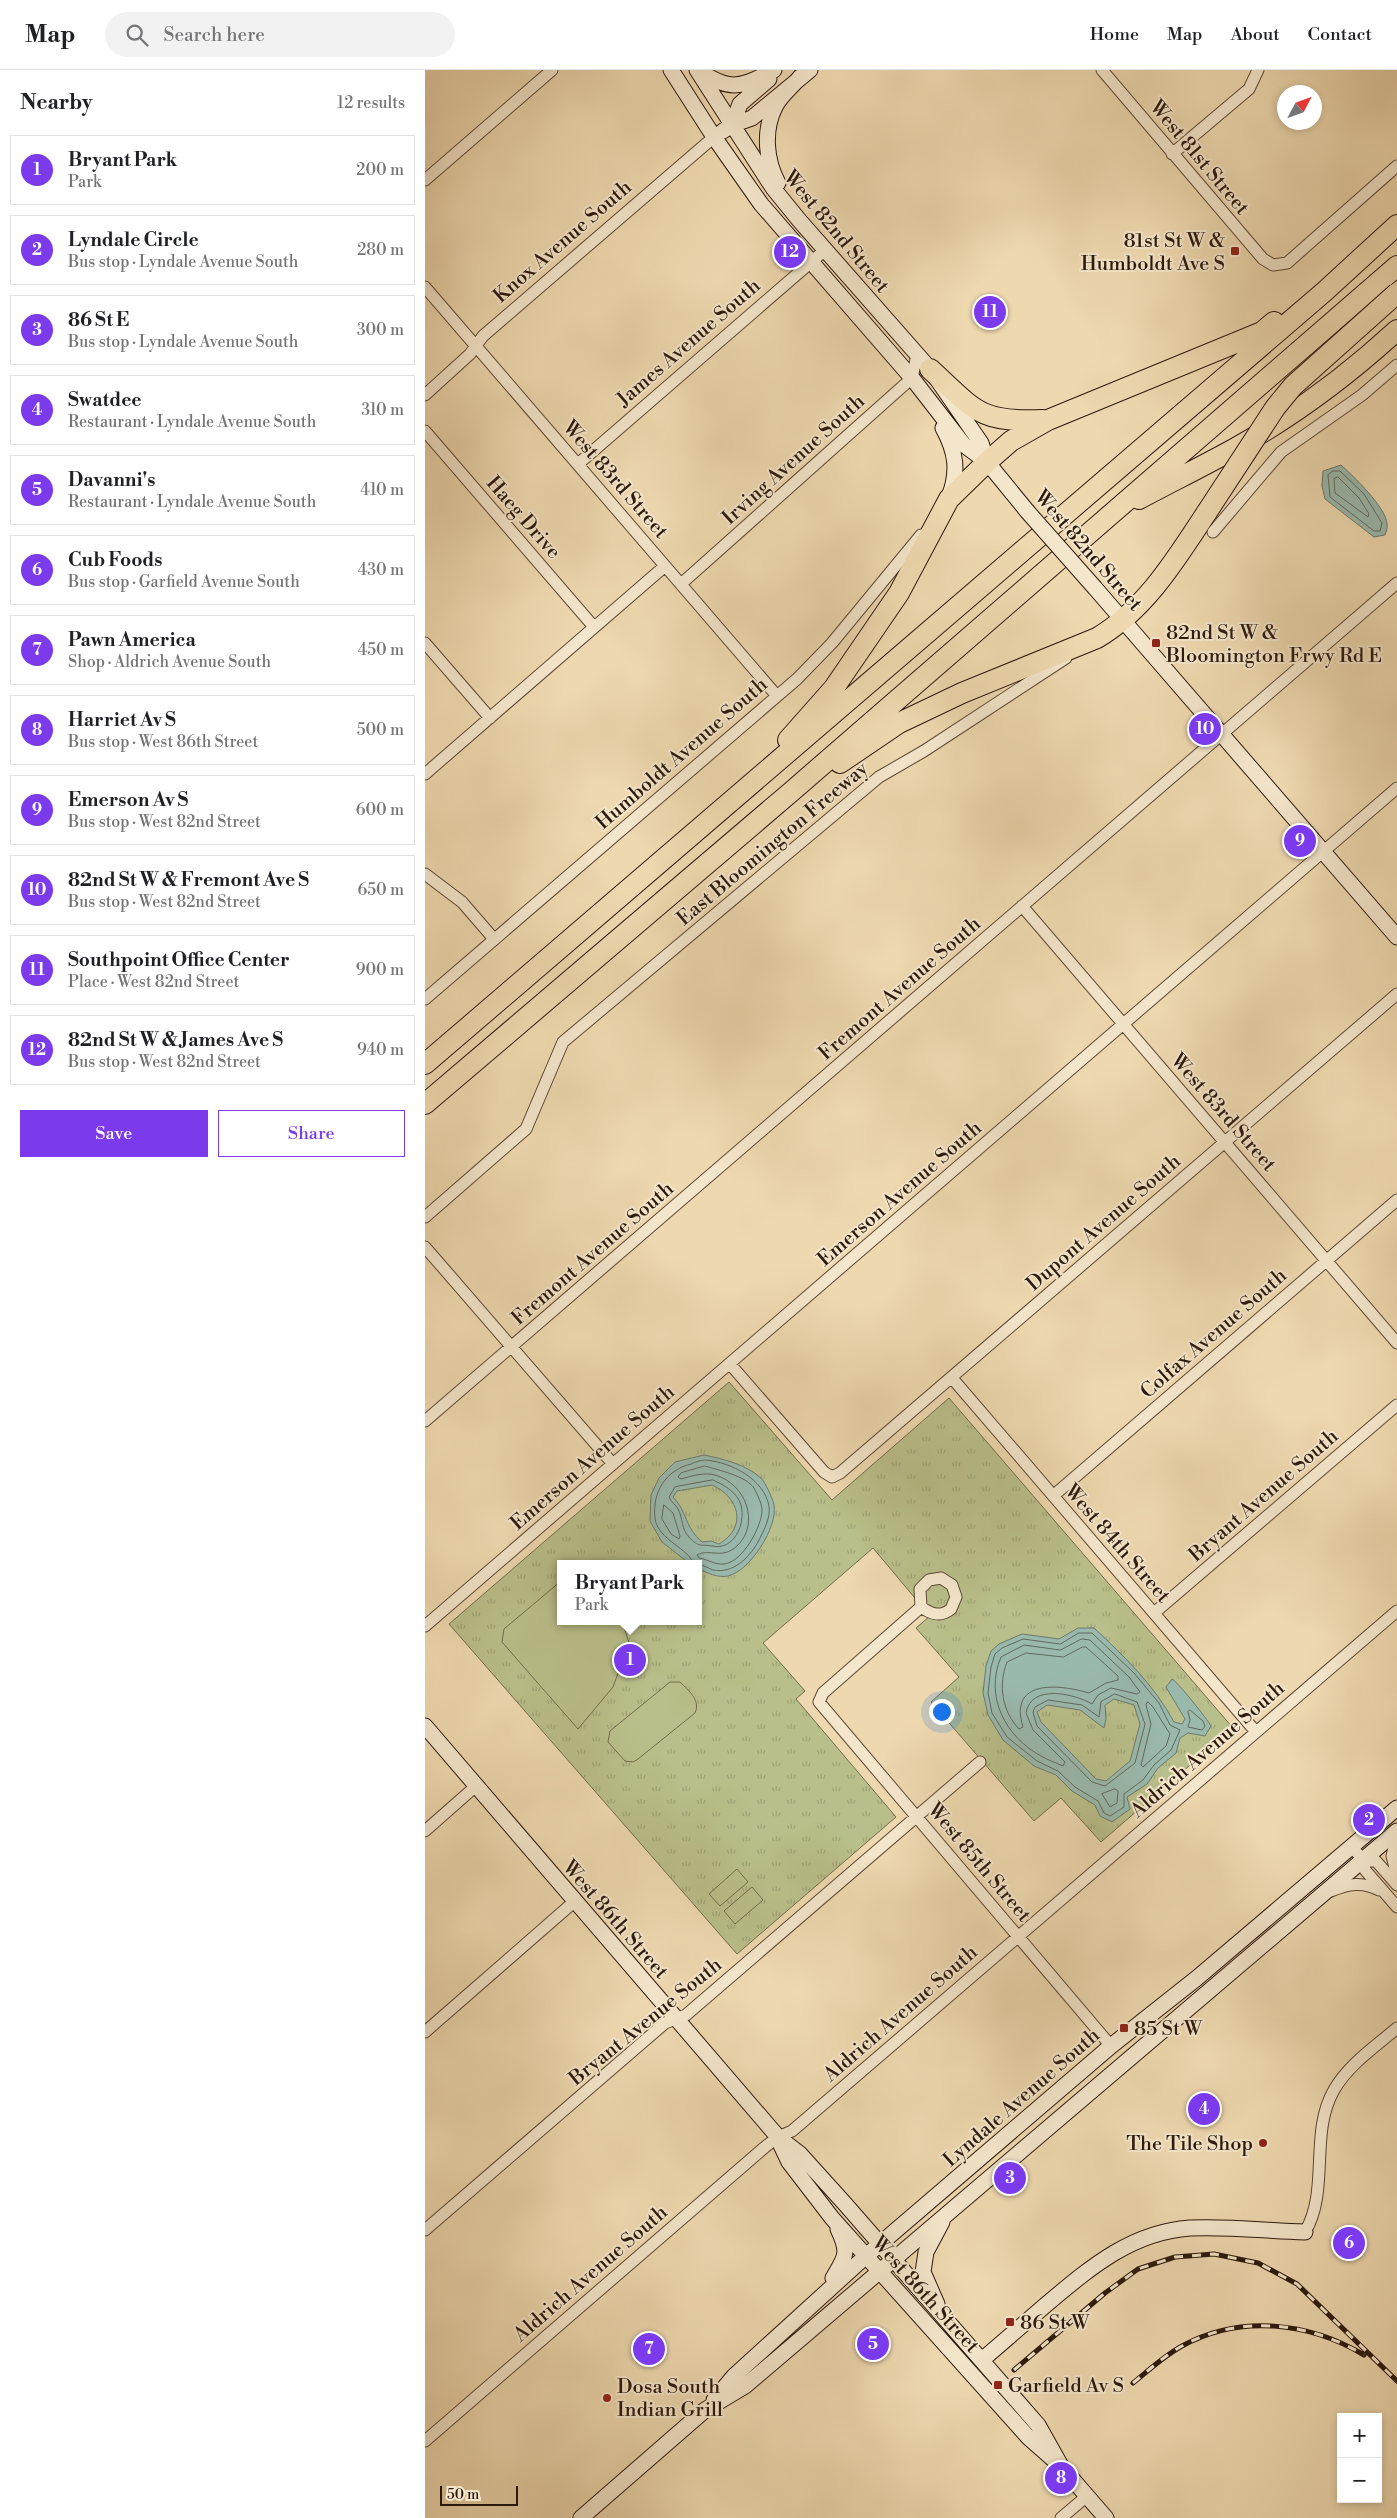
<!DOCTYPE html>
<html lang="en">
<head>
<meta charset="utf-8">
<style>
  :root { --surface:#fff; --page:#f2f2f2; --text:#202124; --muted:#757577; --line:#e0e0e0; --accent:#7c3aed }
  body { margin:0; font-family:"Libre Bodoni",serif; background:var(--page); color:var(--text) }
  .controls { position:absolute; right:15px; bottom:15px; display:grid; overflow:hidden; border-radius:0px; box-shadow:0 2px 8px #0003 }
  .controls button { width:45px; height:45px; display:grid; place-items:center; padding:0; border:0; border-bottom:1px solid var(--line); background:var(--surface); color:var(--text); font:25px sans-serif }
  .compass { position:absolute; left:852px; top:15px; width:45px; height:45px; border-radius:50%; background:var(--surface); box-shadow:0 2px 8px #0003; rotate:49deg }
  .scale { position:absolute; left:15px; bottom:12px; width:78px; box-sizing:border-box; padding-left:5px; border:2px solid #2c190e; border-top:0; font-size:14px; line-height:18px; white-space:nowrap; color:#2c190e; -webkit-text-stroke:4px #f4e6cb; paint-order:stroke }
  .you { position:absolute; left:516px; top:1641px; width:18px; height:18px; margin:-12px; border:4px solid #fff; border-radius:50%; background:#1a73e8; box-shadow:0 0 0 8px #1a73e833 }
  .badge { display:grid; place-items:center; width:32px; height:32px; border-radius:50%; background:var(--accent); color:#fff; font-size:16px; font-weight:700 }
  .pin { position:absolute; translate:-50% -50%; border:2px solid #fff; box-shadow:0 1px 5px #0006 }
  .popup { position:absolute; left:132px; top:1490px; width:145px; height:65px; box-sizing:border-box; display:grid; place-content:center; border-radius:0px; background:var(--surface); filter:drop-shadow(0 1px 4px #0005); font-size:16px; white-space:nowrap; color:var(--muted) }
  .popup b { font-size:19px; color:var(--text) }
  .popup::after { content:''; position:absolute; left:50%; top:100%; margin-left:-10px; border:10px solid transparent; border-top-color:var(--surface) }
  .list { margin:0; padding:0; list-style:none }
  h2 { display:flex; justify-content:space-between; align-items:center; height:65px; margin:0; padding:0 20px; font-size:21px }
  h2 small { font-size:16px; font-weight:400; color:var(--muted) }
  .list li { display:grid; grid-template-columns:32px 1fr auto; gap:15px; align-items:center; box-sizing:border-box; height:70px; margin:0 10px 10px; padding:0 10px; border:1px solid var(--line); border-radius:0px }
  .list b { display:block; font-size:19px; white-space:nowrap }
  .list p { margin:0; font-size:16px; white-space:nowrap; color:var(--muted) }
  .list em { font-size:16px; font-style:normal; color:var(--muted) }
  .actions { display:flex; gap:10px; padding:15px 20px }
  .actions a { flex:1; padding:11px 0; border:1px solid var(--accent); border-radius:0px; text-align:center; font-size:18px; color:var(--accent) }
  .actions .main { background:var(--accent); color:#fff }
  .icon { flex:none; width:28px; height:28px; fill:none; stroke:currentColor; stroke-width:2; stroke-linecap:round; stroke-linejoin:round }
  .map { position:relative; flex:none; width:972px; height:2448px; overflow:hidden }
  header { display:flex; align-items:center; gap:30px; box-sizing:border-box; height:70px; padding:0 25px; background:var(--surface); border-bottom:1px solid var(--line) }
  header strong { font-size:24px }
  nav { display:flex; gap:28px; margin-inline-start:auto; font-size:18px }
  .search { width:350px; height:45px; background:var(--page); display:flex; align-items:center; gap:12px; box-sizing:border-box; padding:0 18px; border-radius:28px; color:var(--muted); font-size:19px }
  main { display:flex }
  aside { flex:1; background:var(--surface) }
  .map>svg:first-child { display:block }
  .grass { fill:url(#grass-tufts); stroke:#726c4c; fill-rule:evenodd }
  .pitch { fill:#b9bf8a; stroke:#726c4c }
  .water { fill:#99b9ad; stroke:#6d796d; fill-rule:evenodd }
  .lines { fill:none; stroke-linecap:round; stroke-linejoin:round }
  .shore { stroke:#62695e; stroke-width:1 }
  .street-casing { stroke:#5c4936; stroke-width:13 }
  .secondary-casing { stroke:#2c190e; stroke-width:17 }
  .highway-casing { stroke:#2c190e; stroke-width:22 }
  .street { stroke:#f4e6cb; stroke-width:11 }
  .secondary { stroke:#f4e6cb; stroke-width:15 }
  .highway { stroke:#eed8af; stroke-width:20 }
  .rail-casing { stroke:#2c190e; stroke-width:5 }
  .rail { stroke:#f4e6cb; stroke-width:3; stroke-dasharray:9; stroke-linecap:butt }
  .secondary-bridge-casing { stroke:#2c190e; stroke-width:17; stroke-linecap:butt }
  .highway-bridge-casing { stroke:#2c190e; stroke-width:22; stroke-linecap:butt }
  .secondary-bridge { stroke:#f4e6cb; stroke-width:15 }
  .highway-bridge { stroke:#eed8af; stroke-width:20 }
  .poi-dot { fill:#8f2418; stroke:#f4e6cb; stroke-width:2 }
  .labels { text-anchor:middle; stroke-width:4; stroke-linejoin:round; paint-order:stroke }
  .street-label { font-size:20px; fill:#2c190e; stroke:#f4e6cb }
  .poi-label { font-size:20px; fill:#2c190e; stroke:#f4e6cb; text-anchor:start }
</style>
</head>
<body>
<header>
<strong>Map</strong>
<div class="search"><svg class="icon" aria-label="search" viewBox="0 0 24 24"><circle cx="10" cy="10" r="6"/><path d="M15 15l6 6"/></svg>Search here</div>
<nav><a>Home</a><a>Map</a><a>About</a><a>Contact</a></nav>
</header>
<main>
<aside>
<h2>Nearby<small>12 results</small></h2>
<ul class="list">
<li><span class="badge">1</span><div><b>Bryant Park</b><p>Park</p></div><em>200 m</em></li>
<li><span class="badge">2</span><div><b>Lyndale Circle</b><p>Bus stop · Lyndale Avenue South</p></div><em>280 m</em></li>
<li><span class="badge">3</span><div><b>86 St E</b><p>Bus stop · Lyndale Avenue South</p></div><em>300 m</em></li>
<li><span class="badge">4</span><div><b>Swatdee</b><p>Restaurant · Lyndale Avenue South</p></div><em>310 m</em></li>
<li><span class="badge">5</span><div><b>Davanni's</b><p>Restaurant · Lyndale Avenue South</p></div><em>410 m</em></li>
<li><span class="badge">6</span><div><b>Cub Foods</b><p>Bus stop · Garfield Avenue South</p></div><em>430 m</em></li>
<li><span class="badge">7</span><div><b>Pawn America</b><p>Shop · Aldrich Avenue South</p></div><em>450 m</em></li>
<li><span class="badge">8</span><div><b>Harriet Av S</b><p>Bus stop · West 86th Street</p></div><em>500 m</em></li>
<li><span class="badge">9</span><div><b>Emerson Av S</b><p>Bus stop · West 82nd Street</p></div><em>600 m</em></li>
<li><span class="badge">10</span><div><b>82nd St W &amp; Fremont Ave S</b><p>Bus stop · West 82nd Street</p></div><em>650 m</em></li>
<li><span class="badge">11</span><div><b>Southpoint Office Center</b><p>Place · West 82nd Street</p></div><em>900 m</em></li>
<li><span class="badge">12</span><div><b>82nd St W &amp; James Ave S</b><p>Bus stop · West 82nd Street</p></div><em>940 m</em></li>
</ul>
<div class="actions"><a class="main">Save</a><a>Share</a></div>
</aside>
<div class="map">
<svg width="972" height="2448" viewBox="0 0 972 2448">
  <defs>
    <pattern id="grass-tufts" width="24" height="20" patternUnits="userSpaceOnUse" patternTransform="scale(1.25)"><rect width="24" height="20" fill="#b9bf8a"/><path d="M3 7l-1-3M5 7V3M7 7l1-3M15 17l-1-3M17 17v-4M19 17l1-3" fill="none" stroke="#9fa476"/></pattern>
  </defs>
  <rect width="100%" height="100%" fill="#eed8af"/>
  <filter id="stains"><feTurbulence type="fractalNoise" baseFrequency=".004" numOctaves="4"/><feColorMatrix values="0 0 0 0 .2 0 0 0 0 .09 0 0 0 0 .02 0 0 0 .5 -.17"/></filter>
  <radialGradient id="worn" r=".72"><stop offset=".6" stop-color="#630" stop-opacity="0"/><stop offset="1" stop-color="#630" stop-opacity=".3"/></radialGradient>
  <path class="grass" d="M304 1312 407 1430 524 1328 808 1658 676 1772 636 1728 609 1751 506 1632 534 1607 491 1558 505 1546 448 1478 338 1573 380 1621 371 1629 471 1747 312 1884 24 1554ZM136 1494H274V1551H136Z"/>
  <path class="pitch" d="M136 1511V1551H197L204 1573 188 1617 153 1659 77 1572 79 1559Z
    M245 1612H255C263 1620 276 1630 270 1643L213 1689 208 1692 200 1691 183 1672 185 1661Z
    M312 1799 323 1812 295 1836 284 1824Z
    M327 1817 338 1830 310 1854 299 1841Z"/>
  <path class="water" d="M916 395C928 406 961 437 962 454 963 457 961 462 960 465L949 467 900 429 897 416 898 401Z
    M279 1385C298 1389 320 1394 336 1408 340 1412 348 1429 349 1435 353 1457 325 1501 303 1506 293 1508 282 1503 274 1499V1494H265L237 1472 225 1451 226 1425 234 1408 250 1392ZM287 1415C314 1427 323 1457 294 1474L286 1471 277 1472C259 1456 263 1443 248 1427L252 1421Z
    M653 1558H669C700 1587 729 1615 749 1652L757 1654 760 1649 741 1617 747 1609C752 1611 783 1650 786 1656L780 1666 763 1663 755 1668 751 1683 733 1698 722 1714 702 1727 705 1739 687 1752 675 1746 670 1735 647 1721 631 1705 609 1696 578 1670 563 1645 558 1623 561 1596 566 1581 574 1574 597 1564 634 1569ZM689 1629 709 1635 715 1654 705 1691 681 1711 671 1709 616 1652 612 1642 622 1635 655 1640 679 1658 681 1649 680 1635Z"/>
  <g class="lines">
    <path class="shore" d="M908 401H915L939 424 957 453 955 461H949L905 427 903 405Z
      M913 407 934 428 944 444 943 447 910 423 909 409Z
      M280 1396C293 1400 321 1406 329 1418 332 1424 337 1434 337 1440 337 1456 318 1492 299 1494 290 1495 282 1489 274 1488L272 1485C285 1478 297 1490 312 1476 336 1453 320 1413 290 1405 280 1402 266 1406 256 1409L253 1407 256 1403Z
      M288 1410C299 1415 312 1422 316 1435 321 1454 309 1481 287 1476 275 1474 274 1478 264 1467 256 1459 258 1448 253 1439 251 1435 246 1432 244 1427L250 1417Z
      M239 1435 248 1443 255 1466 254 1469 246 1464 237 1449Z
      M268 1494C266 1479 232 1470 230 1448 227 1422 241 1400 266 1394 270 1392 276 1390 280 1390 306 1392 339 1409 344 1436 346 1448 338 1462 333 1472 324 1488 308 1504 288 1500 283 1498 279 1495 274 1495
      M654 1563H667L709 1603 734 1633 745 1655 755 1660 746 1680 729 1695 718 1710 699 1724V1737L685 1746 679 1743 673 1731 650 1717 633 1701 612 1691 582 1667 567 1643 563 1623 566 1597 570 1584 577 1578 598 1569 635 1574Z
      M657 1569 665 1570 704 1607 715 1622 712 1624 686 1618 673 1625 667 1634C650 1624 606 1613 601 1643L608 1660 640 1692 638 1696C631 1693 623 1690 616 1686 581 1667 559 1627 576 1587L599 1575 635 1580Z
      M658 1577H661L693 1606V1610L681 1613 664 1623C634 1614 583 1609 598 1657L594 1659C577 1641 573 1615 582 1592L601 1583 638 1587Z
      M690 1624 712 1632 720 1654 710 1693 680 1716 667 1712 612 1656 608 1642 610 1637 623 1630 657 1635 674 1647 676 1632Z
      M723 1632 728 1637 745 1664 741 1676 718 1697 716 1695 726 1654 721 1635Z
      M765 1640 778 1651 780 1656 777 1660 763 1657 765 1650 763 1642Z
      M690 1719 693 1721 692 1733 685 1737 677 1724Z"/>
    <defs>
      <path id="street" d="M677 0 838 189 848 195 862 193 972 96
        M747 84 824 19 833 0
        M0 110 127 0
        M0 217 352 626
        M0 325 45 284 58 266 289 67
        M0 361 169 557
        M153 394 400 180
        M788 462 856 382 937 325 972 295
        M256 514 487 308 492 285
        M0 573 65 648
        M0 704 240 496
        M0 804 37 832 69 869
        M597 836 972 1273
        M0 929 372 609 407 573 496 465
        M0 1147 101 1059 138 972 454 707 499 681 641 588
        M0 1177 188 1394
        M305 1294 399 1402 407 1407 415 1403 972 924
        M527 1308 831 1662
        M0 1351 972 513
        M628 1426 972 1130
        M496 1537 495 1519 504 1510 516 1508 527 1515 531 1527 526 1539C516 1547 507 1545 496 1537L398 1623 394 1632 686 1976
        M729 1543 972 1335
        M0 1556 972 718
        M0 1761 51 1716
        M972 1765 967 1786 972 1806
        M927 1777 938 1790 940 1800 972 1837
        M938 1790 951 1791 972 1815
        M906 1821C923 1814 937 1811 954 1820
        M0 1962 150 1831
        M0 2160 240 1953 261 1945 555 1692
        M880 2162C905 2120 884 2063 909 2020 923 1995 951 1976 972 1958
        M0 2371 340 2077 353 2067 367 2061 972 1541
        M636 2448 662 2426"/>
      <path id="secondary" d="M246 0 289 67 336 134 487 308 539 375 562 392 602 441
        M272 0 348 118 374 150 505 299 556 373 562 392
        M275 1C306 23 318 16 349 0
        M307 55 315 34 344 9
        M298 61 307 55 327 48 385 0
        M353 113C341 91 338 61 350 37 355 26 368 16 375 7
        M518 358C531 382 534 401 524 427
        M670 518 972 867
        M0 1656 353 2067 375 2084 421 2135 613 2355 636 2396
        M354 2071 364 2092 407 2148 603 2367 636 2396 681 2448
        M408 2208C420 2187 425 2184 413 2159
        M512 2234 498 2202 501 2182 517 2152
        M557 2290C579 2271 601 2252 623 2233 666 2197 707 2162 765 2158 803 2156 842 2161 880 2162
        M289 2330 309 2306 441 2186 686 1976 772 1908 972 1738
        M156 2448 280 2340 320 2316 972 1761"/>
      <path id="highway" d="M505 299C550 340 554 353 618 350
        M714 429C746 412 778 396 809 379 868 346 922 306 972 260
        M363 670 409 618 474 523 524 429 562 392 586 371 623 350 837 262 849 252
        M415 693 474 653 537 623 672 568C721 539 751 489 782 442
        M0 994 899 222 972 155
        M0 1034 366 722 972 196"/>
    </defs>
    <use href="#street" class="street-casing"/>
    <use href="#secondary" class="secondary-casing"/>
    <use href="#highway" class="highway-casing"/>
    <use href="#street" class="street"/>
    <use href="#secondary" class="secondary"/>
    <use href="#highway" class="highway"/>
    <defs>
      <path id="rail" d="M589 2300 680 2223 713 2199 750 2187 789 2184 833 2193 872 2214 972 2311
        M708 2313C724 2300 739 2286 757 2276 815 2244 884 2252 939 2285"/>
    </defs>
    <use href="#rail" class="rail-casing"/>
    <use href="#rail" class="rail"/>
    <defs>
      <path id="secondary-bridge" d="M602 441 670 518"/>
      <path id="highway-bridge" d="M782 442 850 338 868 316 972 223"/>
    </defs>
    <use href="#secondary-bridge" class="secondary-bridge-casing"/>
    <use href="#highway-bridge" class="highway-bridge-casing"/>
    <use href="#secondary-bridge" class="secondary-bridge"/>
    <use href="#highway-bridge" class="highway-bridge"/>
  </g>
  <g class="poi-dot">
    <rect x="805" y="176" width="10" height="10" rx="2.5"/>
    <rect x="726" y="568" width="10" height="10" rx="2.5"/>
    <rect x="694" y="1953" width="10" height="10" rx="2.5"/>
    <circle cx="838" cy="2073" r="5"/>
    <rect x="580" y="2247" width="10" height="10" rx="2.5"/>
    <rect x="568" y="2310" width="10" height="10" rx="2.5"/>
    <circle cx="182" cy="2328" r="5"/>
  </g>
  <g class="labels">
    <g class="street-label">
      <text transform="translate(775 87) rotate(50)" y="7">West 81st Street</text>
      <text transform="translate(412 161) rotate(50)" y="7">West 82nd Street</text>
      <text transform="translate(137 171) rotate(-41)" y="7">Knox Avenue South</text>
      <text transform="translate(263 272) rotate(-41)" y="7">James Avenue South</text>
      <text transform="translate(368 389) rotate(-42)" y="7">Irving Avenue South</text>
      <text transform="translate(191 409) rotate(49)" y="7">West 83rd Street</text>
      <text transform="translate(99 447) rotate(49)" y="7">Haeg Drive</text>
      <text transform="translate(664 480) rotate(49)" y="7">West 82nd Street</text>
      <text transform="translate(256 683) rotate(-41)" y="7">Humboldt Avenue South</text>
      <text transform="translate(347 773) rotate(-40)" y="7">East Bloomington Freeway</text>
      <text transform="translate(474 918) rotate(-41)" y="7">Fremont Avenue South</text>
      <text transform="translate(799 1042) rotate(49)" y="7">West 83rd Street</text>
      <text transform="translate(474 1123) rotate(-41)" y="7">Emerson Avenue South</text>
      <text transform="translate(678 1152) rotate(-41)" y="7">Dupont Avenue South</text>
      <text transform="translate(167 1183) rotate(-41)" y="7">Fremont Avenue South</text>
      <text transform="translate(788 1263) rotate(-41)" y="7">Colfax Avenue South</text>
      <text transform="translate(167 1387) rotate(-41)" y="7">Emerson Avenue South</text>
      <text transform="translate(838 1425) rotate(-41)" y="7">Bryant Avenue South</text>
      <text transform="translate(693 1473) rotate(49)" y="7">West 84th Street</text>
      <text transform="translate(782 1679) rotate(-41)" y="7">Aldrich Avenue South</text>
      <text transform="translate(555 1792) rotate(50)" y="7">West 85th Street</text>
      <text transform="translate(191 1849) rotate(49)" y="7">West 86th Street</text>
      <text transform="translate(475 1943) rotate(-41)" y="7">Aldrich Avenue South</text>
      <text transform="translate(220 1951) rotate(-39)" y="7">Bryant Avenue South</text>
      <text transform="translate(596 2027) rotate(-41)" y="7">Lyndale Avenue South</text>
      <text transform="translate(165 2203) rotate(-41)" y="7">Aldrich Avenue South</text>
      <text transform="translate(501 2224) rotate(48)" y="7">West 86th Street</text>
    </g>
    <g class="poi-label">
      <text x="800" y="177" text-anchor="end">81st St W &amp;<tspan x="800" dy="23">Humboldt Ave S</tspan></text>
      <text x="741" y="569">82nd St W &amp;<tspan x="741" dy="23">Bloomington Frwy Rd E</tspan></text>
      <text x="709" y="1965">85 St W</text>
      <text x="828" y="2080" text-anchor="end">The Tile Shop</text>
      <text x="595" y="2259">86 St W</text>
      <text x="583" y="2322">Garfield Av S</text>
      <text x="192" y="2323">Dosa South<tspan x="192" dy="23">Indian Grill</tspan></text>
    </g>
  </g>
  <rect width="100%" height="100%" filter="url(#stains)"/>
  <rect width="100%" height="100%" fill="url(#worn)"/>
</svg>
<div class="controls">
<button>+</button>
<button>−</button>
</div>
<svg class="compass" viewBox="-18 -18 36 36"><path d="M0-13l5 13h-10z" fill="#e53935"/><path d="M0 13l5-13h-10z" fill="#757577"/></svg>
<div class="scale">50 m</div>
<div class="you"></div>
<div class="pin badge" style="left:205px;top:1590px">1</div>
<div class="popup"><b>Bryant Park</b>Park</div>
<div class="pin badge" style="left:944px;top:1750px">2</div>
<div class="pin badge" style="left:585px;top:2108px">3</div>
<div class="pin badge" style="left:779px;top:2039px">4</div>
<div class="pin badge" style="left:448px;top:2274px">5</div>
<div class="pin badge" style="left:924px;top:2173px">6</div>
<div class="pin badge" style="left:224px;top:2279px">7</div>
<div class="pin badge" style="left:636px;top:2408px">8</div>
<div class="pin badge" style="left:875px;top:771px">9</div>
<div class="pin badge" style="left:780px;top:659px">10</div>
<div class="pin badge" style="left:565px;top:242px">11</div>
<div class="pin badge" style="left:365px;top:182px">12</div>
</div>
</main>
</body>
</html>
